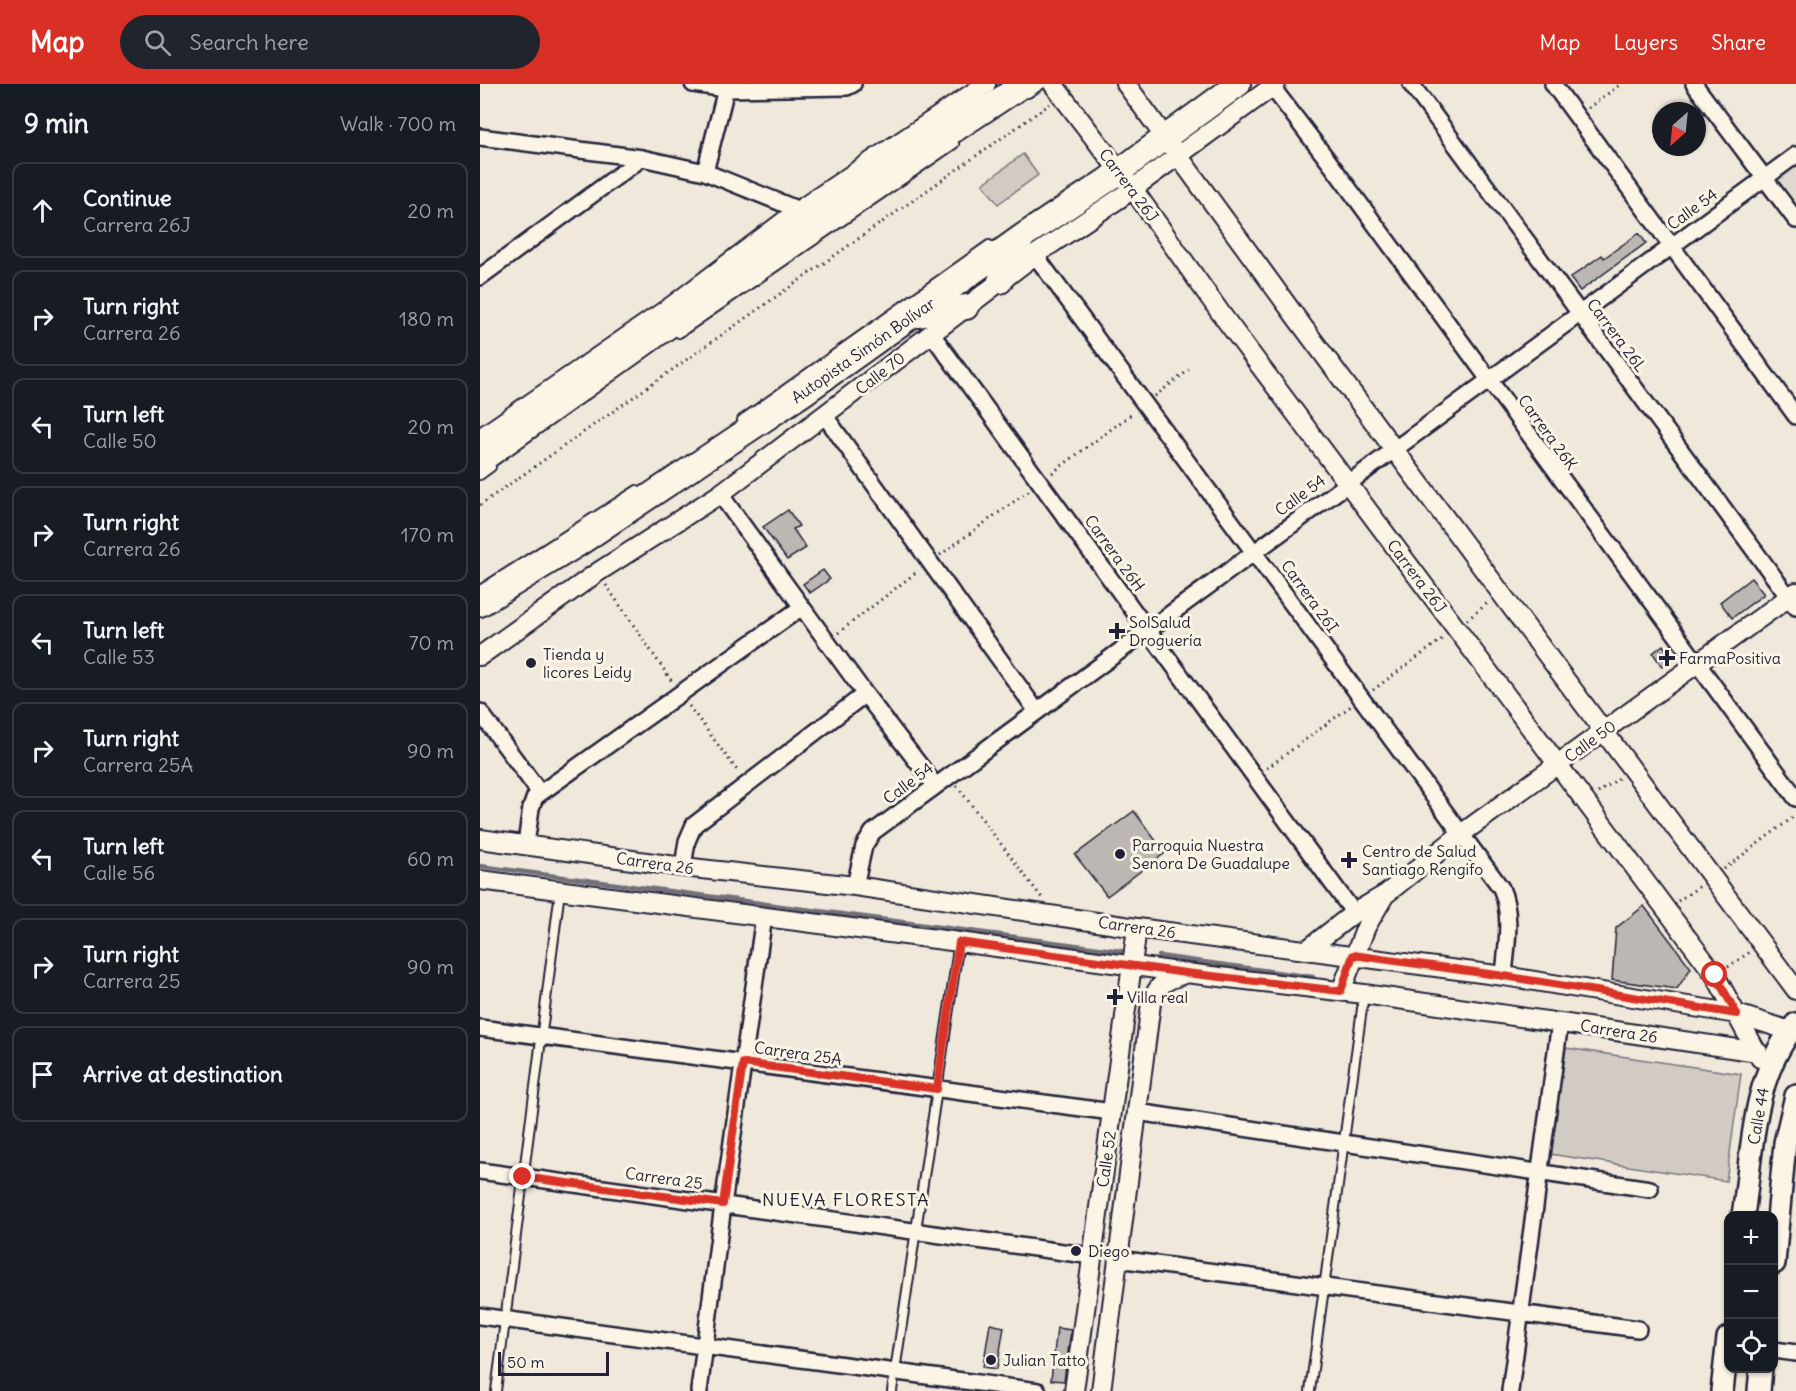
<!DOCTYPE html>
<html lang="en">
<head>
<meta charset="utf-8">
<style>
  :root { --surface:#171b24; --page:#20242c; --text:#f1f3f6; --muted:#9ea1a6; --line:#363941; --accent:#d93025 }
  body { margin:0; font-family:Delius,sans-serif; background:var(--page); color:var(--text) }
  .controls { position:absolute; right:18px; bottom:18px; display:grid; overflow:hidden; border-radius:12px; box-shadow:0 2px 4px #0004 }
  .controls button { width:54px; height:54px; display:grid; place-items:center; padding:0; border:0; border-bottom:2px solid var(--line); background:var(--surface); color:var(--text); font:30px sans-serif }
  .compass { position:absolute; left:1172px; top:18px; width:54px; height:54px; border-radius:50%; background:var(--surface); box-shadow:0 2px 4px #0004; rotate:207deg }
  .scale { position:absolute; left:18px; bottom:15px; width:111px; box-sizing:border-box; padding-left:6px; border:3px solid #22223b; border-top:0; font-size:16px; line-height:21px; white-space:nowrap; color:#22223b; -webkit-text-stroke:4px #fcf5e5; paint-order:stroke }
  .stop { position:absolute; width:18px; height:18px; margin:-14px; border:4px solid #d93025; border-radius:50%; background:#fff }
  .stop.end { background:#d93025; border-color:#fff; box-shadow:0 2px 6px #0008 }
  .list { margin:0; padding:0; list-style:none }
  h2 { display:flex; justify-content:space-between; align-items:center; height:78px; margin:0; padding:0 24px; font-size:26px }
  h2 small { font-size:20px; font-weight:400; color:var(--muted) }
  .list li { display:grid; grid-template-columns:39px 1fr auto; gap:18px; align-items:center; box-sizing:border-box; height:96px; margin:0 12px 12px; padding:0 12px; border:2px solid var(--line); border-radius:12px }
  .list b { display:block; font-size:22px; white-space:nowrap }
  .list p { margin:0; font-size:20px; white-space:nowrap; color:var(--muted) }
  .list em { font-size:20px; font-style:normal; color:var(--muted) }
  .icon { flex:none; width:33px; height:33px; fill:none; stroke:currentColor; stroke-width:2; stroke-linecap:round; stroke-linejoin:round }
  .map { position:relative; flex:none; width:1316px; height:1307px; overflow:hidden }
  header { display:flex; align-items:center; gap:36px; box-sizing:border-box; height:84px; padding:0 30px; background:var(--accent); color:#fff }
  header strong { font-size:28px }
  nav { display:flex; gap:33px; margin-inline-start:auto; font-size:21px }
  .search { width:420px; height:54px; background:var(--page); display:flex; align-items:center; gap:15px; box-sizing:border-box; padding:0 21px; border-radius:33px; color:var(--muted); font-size:22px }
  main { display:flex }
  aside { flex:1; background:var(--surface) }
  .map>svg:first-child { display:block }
  .built { fill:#e0d9cf }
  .green { fill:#d1cbc3; stroke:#7a767f; stroke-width:1.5 }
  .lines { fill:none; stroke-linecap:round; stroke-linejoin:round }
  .stream { stroke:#716f79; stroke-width:4.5 }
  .building { fill:#bcb7b3; stroke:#22223b; stroke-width:1.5 }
  .service-casing { stroke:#22223b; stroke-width:12 }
  .minor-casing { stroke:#22223b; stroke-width:20 }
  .tertiary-casing { stroke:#22223b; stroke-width:22 }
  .secondary-casing { stroke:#22223b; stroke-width:26 }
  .trunk-casing { stroke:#22223b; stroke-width:28 }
  .path { stroke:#22223b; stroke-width:3; stroke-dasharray:1.5 4.5; stroke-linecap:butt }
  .service { stroke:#fcf5e5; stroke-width:8 }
  .minor { stroke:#fcf5e5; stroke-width:15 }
  .tertiary { stroke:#fcf5e5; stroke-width:18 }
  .secondary { stroke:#fcf5e5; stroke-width:21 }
  .trunk { stroke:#fcf5e5; stroke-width:24 }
  .route { stroke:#d93025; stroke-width:8 }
  .poi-dot { fill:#22223b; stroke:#fcf5e5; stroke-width:2 }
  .labels { text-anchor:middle; stroke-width:6; stroke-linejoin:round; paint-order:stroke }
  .street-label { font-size:16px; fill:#22223b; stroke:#fcf5e5 }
  .poi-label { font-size:16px; fill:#22223b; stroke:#fcf5e5; text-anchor:start }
  .neighbourhood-label { font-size:18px; letter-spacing:1.5px; fill:#22223b; stroke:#fcf5e5 }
</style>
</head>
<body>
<header>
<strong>Map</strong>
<div class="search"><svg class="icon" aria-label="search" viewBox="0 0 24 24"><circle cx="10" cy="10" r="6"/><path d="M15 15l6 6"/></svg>Search here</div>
<nav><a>Map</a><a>Layers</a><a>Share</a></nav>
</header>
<main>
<aside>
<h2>9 min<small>Walk · 700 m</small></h2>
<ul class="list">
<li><svg class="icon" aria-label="ahead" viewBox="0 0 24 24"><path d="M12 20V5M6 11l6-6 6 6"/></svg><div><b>Continue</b><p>Carrera 26J</p></div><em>20 m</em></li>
<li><svg class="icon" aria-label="right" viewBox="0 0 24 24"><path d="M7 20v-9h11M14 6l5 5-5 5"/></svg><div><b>Turn right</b><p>Carrera 26</p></div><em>180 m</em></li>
<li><svg class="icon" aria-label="left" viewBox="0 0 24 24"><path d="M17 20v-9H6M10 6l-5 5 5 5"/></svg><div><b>Turn left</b><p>Calle 50</p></div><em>20 m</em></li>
<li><svg class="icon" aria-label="right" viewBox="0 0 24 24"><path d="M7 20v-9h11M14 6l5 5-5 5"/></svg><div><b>Turn right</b><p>Carrera 26</p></div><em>170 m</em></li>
<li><svg class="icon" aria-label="left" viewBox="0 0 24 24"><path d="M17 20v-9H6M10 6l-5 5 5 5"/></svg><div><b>Turn left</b><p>Calle 53</p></div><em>70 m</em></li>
<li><svg class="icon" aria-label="right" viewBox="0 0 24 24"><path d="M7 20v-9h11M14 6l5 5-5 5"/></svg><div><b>Turn right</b><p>Carrera 25A</p></div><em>90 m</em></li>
<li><svg class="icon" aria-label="left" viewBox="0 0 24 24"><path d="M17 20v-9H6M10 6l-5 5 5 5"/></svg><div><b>Turn left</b><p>Calle 56</p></div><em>60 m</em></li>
<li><svg class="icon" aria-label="right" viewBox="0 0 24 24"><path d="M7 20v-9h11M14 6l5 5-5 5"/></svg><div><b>Turn right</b><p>Carrera 25</p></div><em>90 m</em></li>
<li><svg class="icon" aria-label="arrive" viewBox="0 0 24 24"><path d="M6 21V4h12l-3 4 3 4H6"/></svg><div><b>Arrive at destination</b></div></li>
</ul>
</aside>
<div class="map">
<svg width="1316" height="1307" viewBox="0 0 1316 1307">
  <rect width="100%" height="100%" fill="#efe8db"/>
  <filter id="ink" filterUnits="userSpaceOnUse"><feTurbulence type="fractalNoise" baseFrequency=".0167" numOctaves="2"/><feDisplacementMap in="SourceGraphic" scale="12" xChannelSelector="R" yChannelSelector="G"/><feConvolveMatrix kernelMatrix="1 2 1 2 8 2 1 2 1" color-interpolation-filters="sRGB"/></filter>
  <g filter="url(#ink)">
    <path class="built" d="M1316 71V136L1284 94Z"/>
    <path class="green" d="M543 70 558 91 518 120 503 100Z
      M1086 964 1261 990 1246 1097 1070 1070Z"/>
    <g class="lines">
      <path class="stream" d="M0 782 641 867
        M679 872 833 893"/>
    </g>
    <path class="building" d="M1159 149 1166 159 1100 207 1090 194 1122 171 1124 174Z
      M308 426 319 442 313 445 326 464 307 476 283 443Z
      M343 486 350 495 330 509 323 500Z
      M1271 494 1284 510 1252 534 1240 518Z
      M1183 561 1193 575 1182 583 1173 569Z
      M654 727 685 769 627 812 595 771Z
      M1164 822 1211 884 1197 905 1132 896 1136 844Z
      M510 1240 524 1243 517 1285 503 1283Z
      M577 1244 591 1246 584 1297 571 1296Z"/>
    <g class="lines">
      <defs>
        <path id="service" d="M548 9 562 0
          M199 249 474 60
          M262 336 509 161
          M0 391 11 383
          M0 506 157 406
          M16 1307 80 807
          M412 1307 479 858
          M830 1307 884 910"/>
        <path id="minor" d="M213 0 246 5 367 3 373 0
          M931 0 1316 523
          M1073 0 1316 332
          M1214 0 1316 136
          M792 3 853 83 1316 714
          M0 53 162 74 225 88 319 126
          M225 88 246 5
          M555 171 1021 804C1033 831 1026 864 1024 892
          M0 193 162 74
          M451 249 874 829
          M345 332 556 626
          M240 410 385 610 455 701
          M0 628 60 709
          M46 760 51 724 55 713 322 523
          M203 783 207 757 214 741 385 610
          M375 802 384 762 393 748 1316 71
          M0 944 632 1028
          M657 1028 1170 1105
          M0 1087 612 1172
          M638 1175 1158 1245
          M0 1232 558 1307
          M1294 1266 1316 1269
          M219 1307 243 1121 284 832
          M1030 1307 1080 938"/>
        <path id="tertiary" d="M573 0 653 105 742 231 1235 891 1280 974
          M646 0 818 236 1316 906
          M0 354 193 221 319 126 506 0
          M0 572 118 488 240 410 555 171 640 114 796 0
          M0 755 203 783 375 802 657 844 1024 892 1257 930 1310 947
          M0 796 479 858 706 889 884 910 1278 968
          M828 865 874 829 906 810 981 750 1316 508
          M861 907 886 843 903 814
          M594 1307 657 844
          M621 1307 671 919C679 898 685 897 704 890"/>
        <path id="secondary" d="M1263 1132C1273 1065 1271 994 1316 940
          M1294 1179 1305 1059 1316 1012
          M1242 1307 1248 1254
          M1279 1307 1281 1284"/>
        <path id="trunk" d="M520 197 541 156
          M438 231 486 223
          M0 377 332 139 544 0
          M0 520 98 460 325 308 543 152 626 97 758 0"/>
      </defs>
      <use href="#service" class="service-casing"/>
      <use href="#minor" class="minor-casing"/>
      <use href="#tertiary" class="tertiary-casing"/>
      <use href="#secondary" class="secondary-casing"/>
      <use href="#trunk" class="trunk-casing"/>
      <path class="path" d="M1108 24 1141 0
        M675 312 709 286
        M572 389 653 329
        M0 421 570 20
        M460 471 550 406
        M126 501 193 599
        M987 536 1010 517
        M358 549 438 487
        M893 606 965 553
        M209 622 259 689
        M787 684 871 622
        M477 702 562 814
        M1118 709 1139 694
        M1244 785 1316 731
        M1198 817 1220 802
        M1248 883 1270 868"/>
      <use href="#service" class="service"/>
      <use href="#minor" class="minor"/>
      <use href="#tertiary" class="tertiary"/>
      <use href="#secondary" class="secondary"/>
      <use href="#trunk" class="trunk"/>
    </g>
  </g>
  <g class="lines" filter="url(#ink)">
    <path class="route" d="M43 1093 243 1120 263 979 457 1005 479 858 706 889 861 907 873 871 1024 892 1257 930 1235 891"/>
  </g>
  <g class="poi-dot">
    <path d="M634 538h6v6h6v6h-6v6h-6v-6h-6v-6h6z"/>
    <path d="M1184 565h6v6h6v6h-6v6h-6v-6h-6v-6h6z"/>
    <circle cx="51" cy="579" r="6"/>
    <circle cx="640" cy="770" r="6"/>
    <path d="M866 767h6v6h6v6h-6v6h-6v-6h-6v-6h6z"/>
    <path d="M632 904h6v6h6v6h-6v6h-6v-6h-6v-6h6z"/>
    <circle cx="596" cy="1167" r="6"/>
    <circle cx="511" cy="1276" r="6"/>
  </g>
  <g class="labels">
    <g class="street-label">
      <text transform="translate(649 101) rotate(53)" y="6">Carrera 26J</text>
      <text transform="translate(1212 125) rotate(-36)" y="6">Calle 54</text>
      <text transform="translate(1137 251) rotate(53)" y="6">Carrera 26L</text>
      <text transform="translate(383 266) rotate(-35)" y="6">Autopista Simón Bolívar</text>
      <text transform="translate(400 289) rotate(-38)" y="6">Calle 70</text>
      <text transform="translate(1068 348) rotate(54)" y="6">Carrera 26K</text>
      <text transform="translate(820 411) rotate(-36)" y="6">Calle 54</text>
      <text transform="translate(635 469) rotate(54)" y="6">Carrera 26H</text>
      <text transform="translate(937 492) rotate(53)" y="6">Carrera 26J</text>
      <text transform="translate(830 512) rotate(54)" y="6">Carrera 26I</text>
      <text transform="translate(1110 657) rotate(-36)" y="6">Calle 50</text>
      <text transform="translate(428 699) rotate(-37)" y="6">Calle 54</text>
      <text transform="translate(175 779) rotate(8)" y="6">Carrera 26</text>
      <text transform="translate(657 843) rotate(8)" y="6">Carrera 26</text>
      <text transform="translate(1139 947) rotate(9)" y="6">Carrera 26</text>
      <text transform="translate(318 969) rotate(8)" y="6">Carrera 25A</text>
      <text transform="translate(1278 1032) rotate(-80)" y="6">Calle 44</text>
      <text transform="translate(626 1075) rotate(-82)" y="6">Calle 52</text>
      <text transform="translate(184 1094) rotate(8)" y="6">Carrera 25</text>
    </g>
    <g class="poi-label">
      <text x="649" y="544">SolSalud<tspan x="649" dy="18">Droguería</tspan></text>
      <text x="63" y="576">Tienda y<tspan x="63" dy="18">licores Leidy</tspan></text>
      <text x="1199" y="580">FarmaPositiva</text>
      <text x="652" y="767">Parroquia Nuestra<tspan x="652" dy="18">Senora De Guadalupe</tspan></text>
      <text x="882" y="773">Centro de Salud<tspan x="882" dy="18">Santiago Rengifo</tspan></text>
      <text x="647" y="919">Villa real</text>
      <text x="608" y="1173">Diego</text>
      <text x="523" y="1282">Julian Tatto</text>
    </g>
    <g class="neighbourhood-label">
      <text x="366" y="1122">NUEVA FLORESTA</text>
    </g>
  </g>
</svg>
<div class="controls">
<button>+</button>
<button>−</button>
<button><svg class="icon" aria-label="locate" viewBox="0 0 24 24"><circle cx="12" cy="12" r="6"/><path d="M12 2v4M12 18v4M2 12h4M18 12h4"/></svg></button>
</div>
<svg class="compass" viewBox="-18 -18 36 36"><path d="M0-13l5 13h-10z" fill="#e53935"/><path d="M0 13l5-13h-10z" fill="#9ea1a6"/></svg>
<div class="scale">50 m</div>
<div class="stop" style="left:1235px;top:891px"></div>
<div class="stop end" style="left:43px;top:1093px"></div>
</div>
</main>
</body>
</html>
